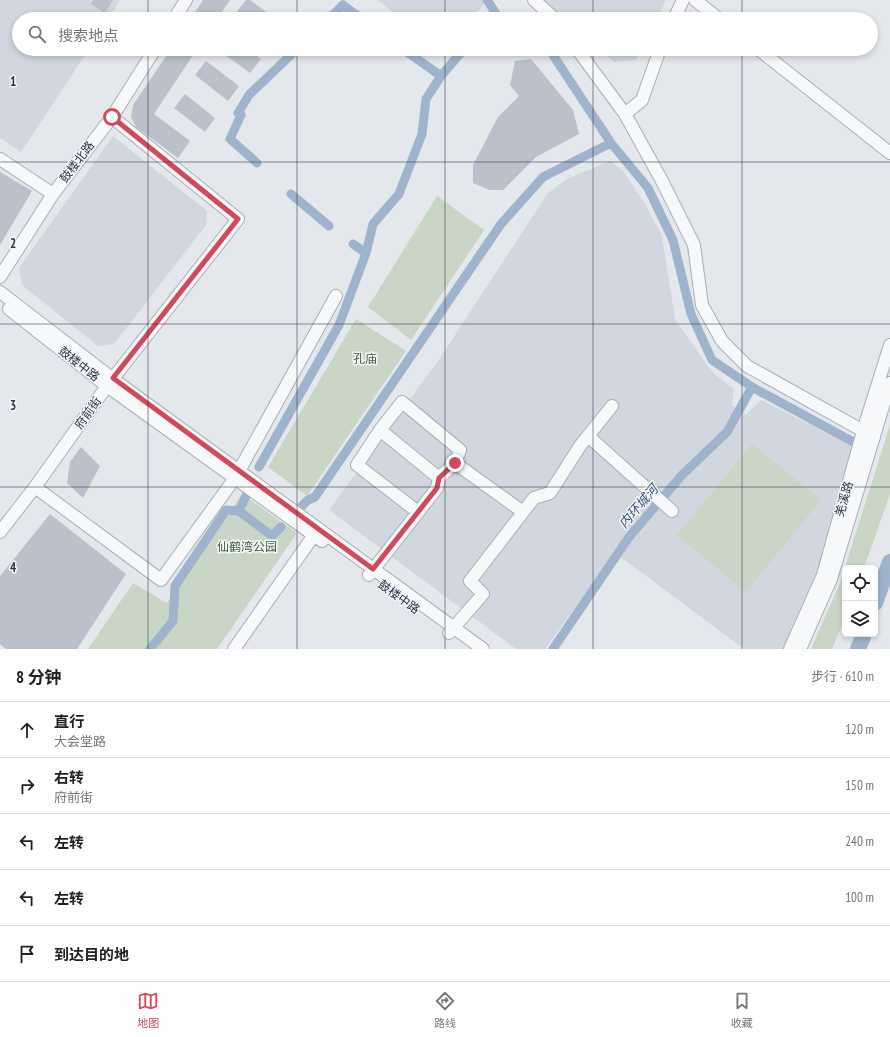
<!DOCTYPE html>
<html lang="zh">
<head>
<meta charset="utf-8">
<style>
  :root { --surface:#fff; --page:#f6f6f6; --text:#222; --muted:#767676; --line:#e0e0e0; --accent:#d1495b }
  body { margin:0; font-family:"PT Sans Narrow","Noto Sans SC",sans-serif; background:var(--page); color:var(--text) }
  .controls { position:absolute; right:12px; bottom:12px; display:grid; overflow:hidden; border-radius:6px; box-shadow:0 2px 6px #0003 }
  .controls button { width:36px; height:36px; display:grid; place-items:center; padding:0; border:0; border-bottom:1px solid var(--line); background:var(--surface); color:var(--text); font:20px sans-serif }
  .stop { position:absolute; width:12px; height:12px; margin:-9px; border:3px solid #d1495b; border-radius:50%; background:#fff }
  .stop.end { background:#d1495b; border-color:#fff; box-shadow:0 1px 4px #0008 }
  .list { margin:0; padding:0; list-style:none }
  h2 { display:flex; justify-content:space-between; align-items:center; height:52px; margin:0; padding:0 16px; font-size:17px }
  h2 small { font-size:13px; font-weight:400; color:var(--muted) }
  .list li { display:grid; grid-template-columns:26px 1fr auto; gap:12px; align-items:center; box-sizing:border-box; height:56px; padding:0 16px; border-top:1px solid var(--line) }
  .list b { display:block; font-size:15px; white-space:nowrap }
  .list p { margin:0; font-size:13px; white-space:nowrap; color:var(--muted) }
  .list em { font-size:13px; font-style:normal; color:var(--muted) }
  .icon { flex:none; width:22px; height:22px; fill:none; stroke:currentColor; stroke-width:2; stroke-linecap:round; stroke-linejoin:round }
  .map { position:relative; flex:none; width:890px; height:649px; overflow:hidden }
  .search { position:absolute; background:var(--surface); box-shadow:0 2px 6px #0003; left:12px; right:12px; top:12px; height:44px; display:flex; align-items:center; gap:10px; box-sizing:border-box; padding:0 14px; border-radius:22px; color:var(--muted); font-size:15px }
  .sheet { height:332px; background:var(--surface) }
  nav { display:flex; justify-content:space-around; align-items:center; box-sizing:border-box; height:56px; border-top:1px solid var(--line); background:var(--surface); font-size:11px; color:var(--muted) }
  nav a { display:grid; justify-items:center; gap:2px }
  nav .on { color:var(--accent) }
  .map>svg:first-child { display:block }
  .built { fill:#d2d6de }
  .green { fill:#c9d6c5 }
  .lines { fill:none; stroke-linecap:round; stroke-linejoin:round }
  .canal { stroke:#9fb4cc; stroke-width:9 }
  .river { stroke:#9fb4cc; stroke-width:16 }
  .building { fill:#bbc0ca }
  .minor-casing { stroke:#a9aeb7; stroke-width:14 }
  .minor { stroke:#f7f8fa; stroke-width:12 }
  .route { stroke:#d1495b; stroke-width:5 }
  .grid { fill:none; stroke:#2b3445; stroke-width:1; stroke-opacity:0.55 }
  .labels { text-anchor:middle; stroke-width:3; stroke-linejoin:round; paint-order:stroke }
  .street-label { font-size:12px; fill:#2b3445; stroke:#f4f6f9 }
  .park-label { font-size:12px; fill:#3f6138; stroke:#f4f6f9 }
  .water-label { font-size:13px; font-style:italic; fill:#34527a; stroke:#f4f6f9 }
  .grid-label { font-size:13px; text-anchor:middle; font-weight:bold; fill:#2b3445; stroke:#f4f6f9; stroke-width:3; stroke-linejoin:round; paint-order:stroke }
</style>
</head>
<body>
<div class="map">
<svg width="890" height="649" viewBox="0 0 890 649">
  <rect width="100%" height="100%" fill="#e4e7ec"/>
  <path class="built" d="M0 0H120L108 19H19V49H89L21 152 0 138Z
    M378 0H487L472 19H402Z
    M542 0H666L657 19H564Z
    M599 49H641L636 60 614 62Z
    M113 136 207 211 206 225 114 344 98 346 22 285 19 268Z
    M610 161 623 171 645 204 662 236 675 319 712 372 734 389 732 405 746 415 761 400 859 449 818 580 783 649H744L626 561 614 554 545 649H516L329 510 440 358 548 193 567 179Z"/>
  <path class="green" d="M437 196 484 230 411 340 368 307Z
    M356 319 406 351 307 496 268 467Z
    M890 425V494L864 568H845V618L832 649H811L840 583Z
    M752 444 821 500 746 592 677 535Z
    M242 494 297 533 217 649H88L133 583 167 603Z"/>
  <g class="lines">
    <path class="canal" d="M487 0 499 18 501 19
      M329 19 343 5 362 19
      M403 49 441 76 464 49
      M549 49 611 143 648 188 673 240 691 314 712 360 752 387 857 444
      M257 163 230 139 241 115 238 113 249 95 297 49
      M291 194 329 226
      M353 244 366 253
      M259 467 339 325 366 253 373 224 399 194 422 134 426 99 441 76
      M301 507 308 500 315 497 501 224 543 177 611 143
      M239 511 247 494
      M150 649 173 621 175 586 226 510 239 511 272 536 281 527
      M553 649 629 537 682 475 727 432 752 387"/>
    <path class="river" d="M875 603 890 562
      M858 649 864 634"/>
  </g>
  <path class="building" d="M93 0H113L105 13 91 4Z
    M203 0H230L217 19H191Z
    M246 0H250L276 19H244L236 13Z
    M171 49H197L154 114 190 141 178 158 136 127 131 117 133 105Z
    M217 49H248L261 59 250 73Z
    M531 59 573 110 579 134 536 157 503 190H490L473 183V165L498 117 519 96 510 85 515 61Z
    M206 61 239 86 228 101 195 75Z
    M185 94 215 118 205 132 174 108Z
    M0 172 32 191 0 245Z
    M81 447 100 466 83 498 67 483 70 462Z
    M50 514 126 574 77 649H6L0 644V576Z"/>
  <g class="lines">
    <defs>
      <path id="minor" d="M534 0 555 19
        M695 0 719 19
        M174 19 186 0
        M674 19 683 0
        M577 49 625 114 662 181 694 245 702 305 722 341 747 366 874 437
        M758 49 890 153
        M625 114 642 100 660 49
        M0 159 53 194
        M0 277 53 194 112 117 155 49
        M0 292 113 379 483 649
        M9 309 107 386 322 541
        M380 430 357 465 418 512
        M588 436 672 511
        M455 463 439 478 380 430 402 402 460 450 455 463 523 512
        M35 487 161 580 235 478 336 296
        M0 532 35 487 107 386 238 219 112 117
        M369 575 437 488 439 478
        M449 633 483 594 470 581 534 498 550 493 580 446 612 406
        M234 649 314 535
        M790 649 823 575 863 431 890 345
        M800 649 831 579 890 383"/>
    </defs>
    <use href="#minor" class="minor-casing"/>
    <use href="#minor" class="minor"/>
  </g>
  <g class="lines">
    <path class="route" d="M112 117 238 219 113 378 373 569 437 488 439 478 455 463"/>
  </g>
  <path class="grid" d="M148 0V19M297 0V19M445 0V19M593 0V19M742 0V19M148 49V649M297 49V649M445 49V649M593 49V649M742 49V649M0 162H890M0 324H890M0 487H890"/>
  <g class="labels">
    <g class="street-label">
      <text transform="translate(77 162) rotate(-53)" y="4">鼓楼北路</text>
      <text transform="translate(79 364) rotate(38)" y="4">鼓楼中路</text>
      <text transform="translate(88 413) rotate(-54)" y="4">府前街</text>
      <text transform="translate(844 499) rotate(-74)" y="4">羌溪路</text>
      <text transform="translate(399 597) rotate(36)" y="4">鼓楼中路</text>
    </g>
    <g class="park-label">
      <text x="365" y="363">孔庙</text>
      <text x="247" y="551">仙鹤湾公园</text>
    </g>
    <g class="water-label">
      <text transform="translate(638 506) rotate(-49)" y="5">内环城河</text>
    </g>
  </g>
  <g class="grid-label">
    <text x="13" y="86">1</text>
    <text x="13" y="248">2</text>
    <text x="13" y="410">3</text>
    <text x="13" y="572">4</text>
  </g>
</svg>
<div class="controls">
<button><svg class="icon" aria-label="locate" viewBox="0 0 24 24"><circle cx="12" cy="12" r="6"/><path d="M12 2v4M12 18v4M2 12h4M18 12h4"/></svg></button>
<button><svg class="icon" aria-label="layers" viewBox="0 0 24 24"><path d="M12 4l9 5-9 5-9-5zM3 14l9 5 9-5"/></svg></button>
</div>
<div class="stop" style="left:112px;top:117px"></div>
<div class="stop end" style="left:455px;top:463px"></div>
<div class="search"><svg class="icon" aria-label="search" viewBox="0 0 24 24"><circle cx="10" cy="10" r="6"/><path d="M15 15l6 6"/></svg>搜索地点</div>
</div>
<section class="sheet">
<h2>8 分钟<small>步行 · 610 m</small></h2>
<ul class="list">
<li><svg class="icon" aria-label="ahead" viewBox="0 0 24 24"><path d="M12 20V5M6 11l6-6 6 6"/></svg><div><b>直行</b><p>大会堂路</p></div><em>120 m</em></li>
<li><svg class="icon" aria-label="right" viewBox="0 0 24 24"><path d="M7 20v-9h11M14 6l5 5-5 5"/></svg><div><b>右转</b><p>府前街</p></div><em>150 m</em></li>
<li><svg class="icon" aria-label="left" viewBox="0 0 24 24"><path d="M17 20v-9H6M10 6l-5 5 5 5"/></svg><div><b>左转</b></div><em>240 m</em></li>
<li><svg class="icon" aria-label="left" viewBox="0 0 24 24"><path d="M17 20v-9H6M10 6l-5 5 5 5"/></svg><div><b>左转</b></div><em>100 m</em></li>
<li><svg class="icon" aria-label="arrive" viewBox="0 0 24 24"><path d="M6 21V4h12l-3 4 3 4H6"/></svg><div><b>到达目的地</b></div></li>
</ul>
</section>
<nav>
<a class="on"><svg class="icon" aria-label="map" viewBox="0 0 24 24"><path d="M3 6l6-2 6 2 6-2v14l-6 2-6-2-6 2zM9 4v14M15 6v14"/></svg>地图</a>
<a><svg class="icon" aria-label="directions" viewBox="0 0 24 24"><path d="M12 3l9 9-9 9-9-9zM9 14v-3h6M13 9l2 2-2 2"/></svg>路线</a>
<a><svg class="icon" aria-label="saved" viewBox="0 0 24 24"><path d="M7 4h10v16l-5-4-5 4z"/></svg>收藏</a>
</nav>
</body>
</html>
